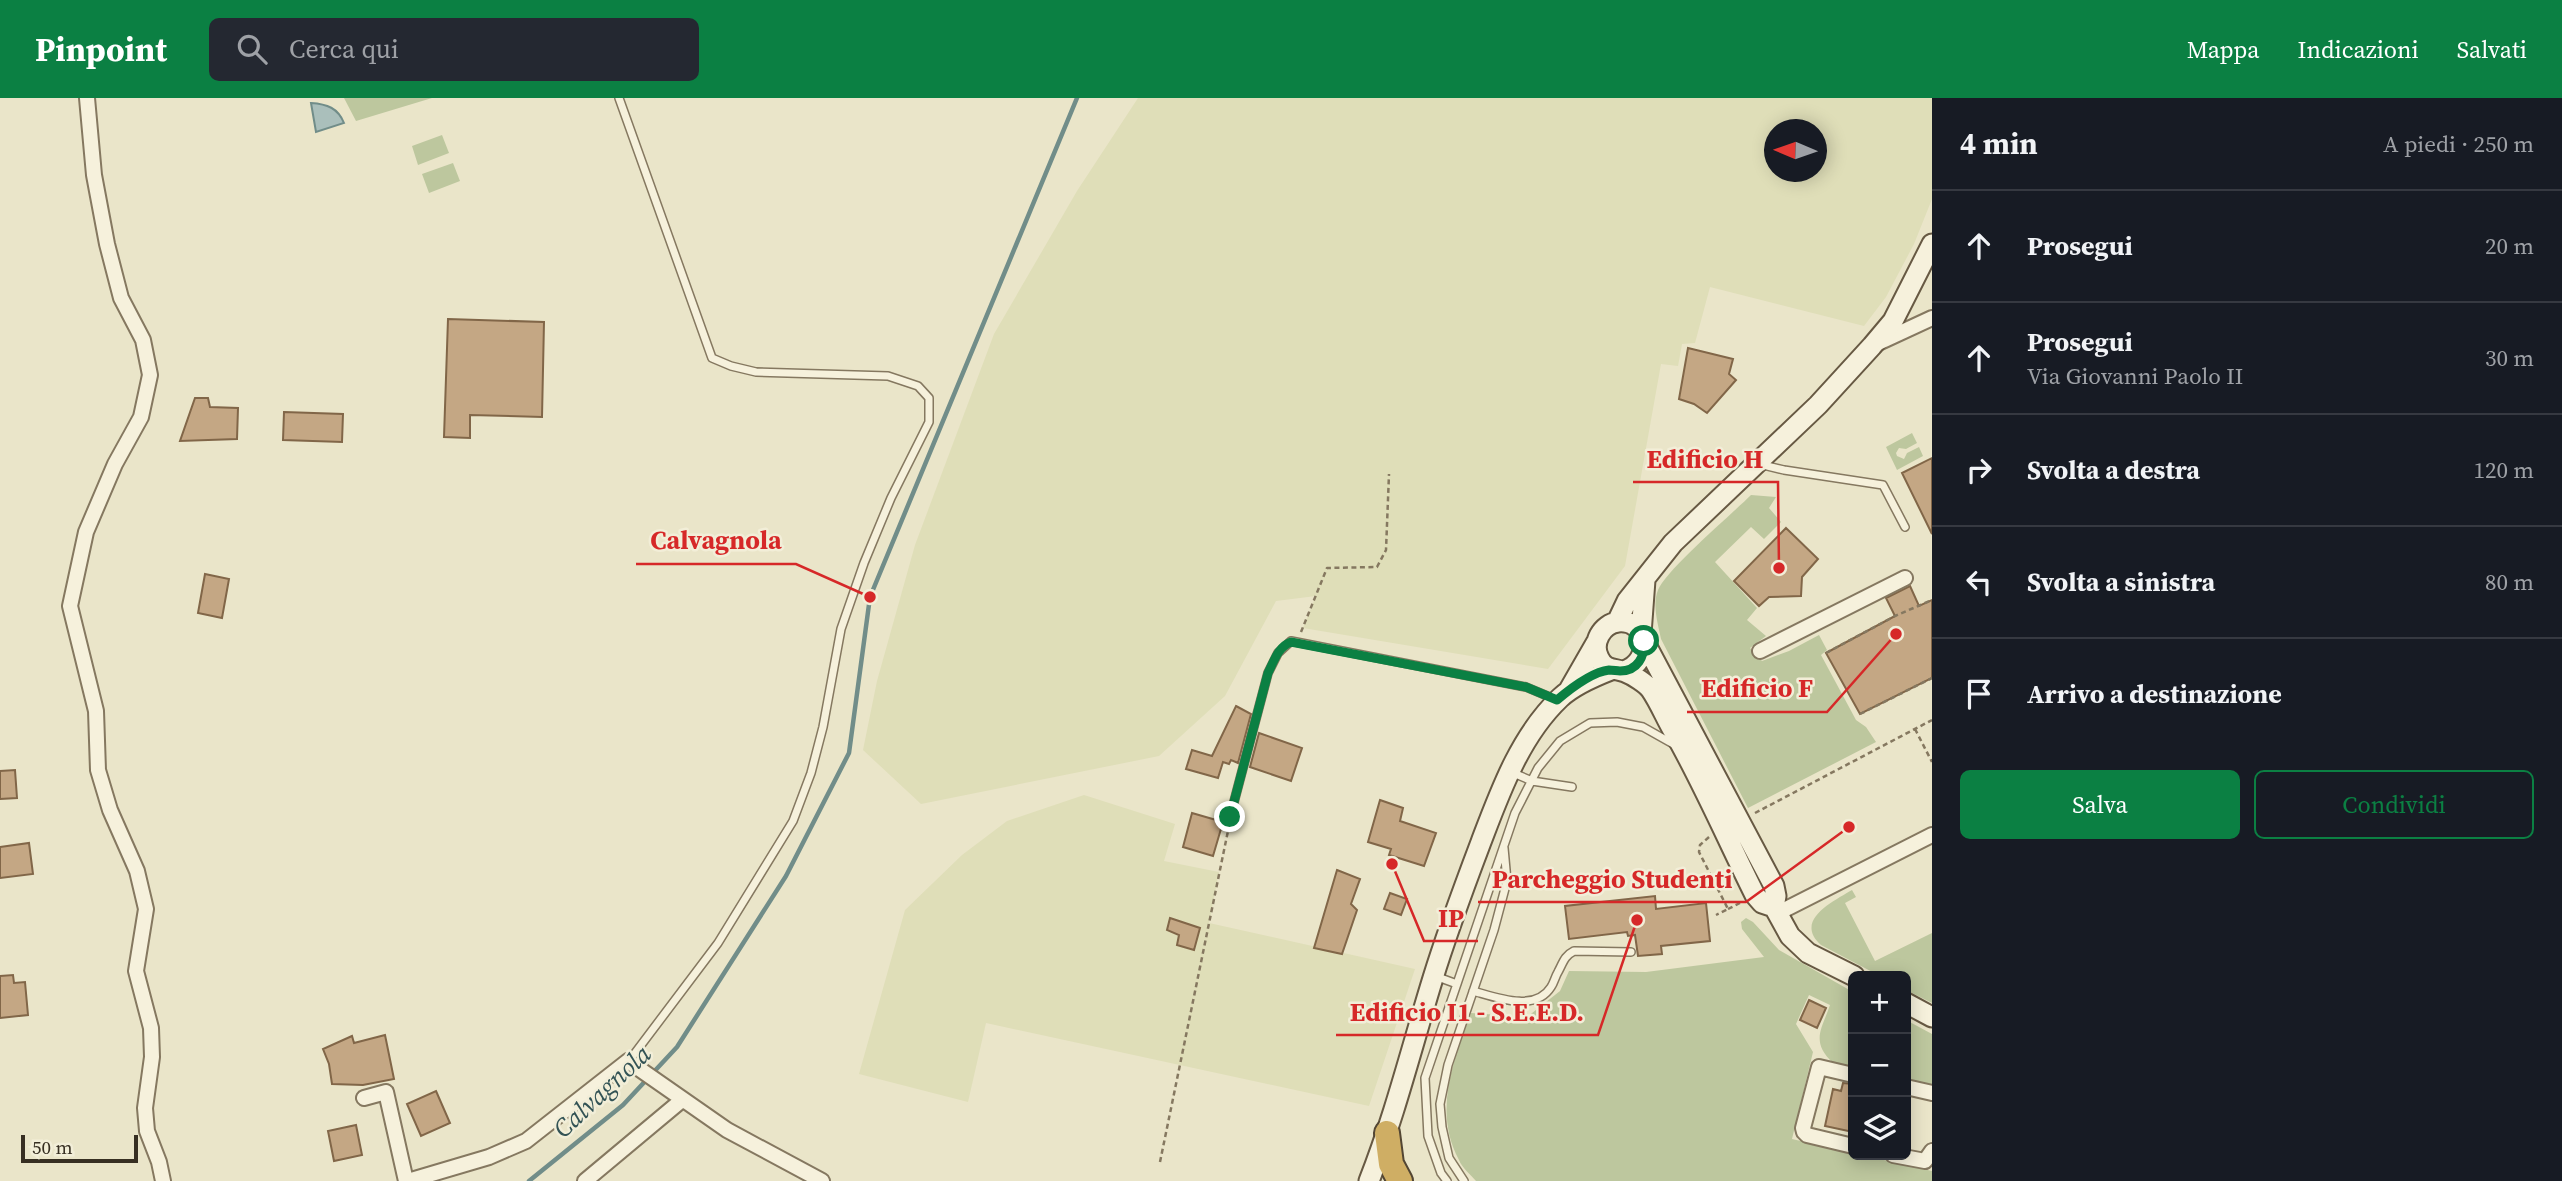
<!DOCTYPE html>
<html lang="it">
<head>
<meta charset="utf-8">
<style>
  :root { --surface:#171b24; --page:#242831; --text:#f1f3f6; --muted:#9ea1a6; --line:#363941; --accent:#0b8043 }
  body { margin:0; font-family:"Source Serif 4",serif; background:var(--page); color:var(--text) }
  .controls { position:absolute; right:21px; bottom:21px; display:grid; overflow:hidden; border-radius:10px; box-shadow:0 4px 18px #0003 }
  .controls button { width:63px; height:63px; display:grid; place-items:center; padding:0; border:0; border-bottom:2px solid var(--line); background:var(--surface); color:var(--text); font:35px sans-serif }
  .compass { position:absolute; left:1764px; top:21px; width:63px; height:63px; border-radius:50%; background:var(--surface); box-shadow:0 4px 18px #0003; rotate:272deg }
  .scale { position:absolute; left:21px; bottom:18px; width:117px; box-sizing:border-box; padding-left:7px; border:4px solid #372f22; border-top:0; font-size:19px; line-height:24px; white-space:nowrap; color:#372f22; -webkit-text-stroke:5px #f2eed8; paint-order:stroke }
  .stop { position:absolute; width:21px; height:21px; margin:-16px; border:5px solid #0b8043; border-radius:50%; background:#fff }
  .stop.end { background:#0b8043; border-color:#fff; box-shadow:0 2px 7px #0008 }
  .list { margin:0; padding:0; list-style:none }
  h2 { display:flex; justify-content:space-between; align-items:center; height:91px; margin:0; padding:0 28px; font-size:30px }
  h2 small { font-size:23px; font-weight:400; color:var(--muted) }
  .list li { display:grid; grid-template-columns:46px 1fr auto; gap:21px; align-items:center; box-sizing:border-box; height:112px; padding:0 28px; border-top:2px solid var(--line) }
  .list b { display:block; font-size:26px; white-space:nowrap }
  .list p { margin:0; font-size:23px; white-space:nowrap; color:var(--muted) }
  .list em { font-size:23px; font-style:normal; color:var(--muted) }
  .actions { display:flex; gap:14px; padding:21px 28px }
  .actions a { flex:1; padding:16px 0; border:2px solid var(--accent); border-radius:10px; text-align:center; font-size:24px; color:var(--accent) }
  .actions .main { background:var(--accent); color:#fff }
  .icon { flex:none; width:38px; height:38px; fill:none; stroke:currentColor; stroke-width:2; stroke-linecap:round; stroke-linejoin:round }
  .map { position:relative; flex:none; width:1932px; height:1083px; overflow:hidden }
  header { display:flex; align-items:center; gap:42px; box-sizing:border-box; height:98px; padding:0 35px; background:var(--accent); color:#fff }
  header strong { font-size:33px }
  nav { display:flex; gap:38px; margin-inline-start:auto; font-size:24px }
  .search { width:490px; height:63px; background:var(--page); display:flex; align-items:center; gap:18px; box-sizing:border-box; padding:0 24px; border-radius:10px; color:var(--muted); font-size:26px }
  main { display:flex }
  aside { flex:1; background:var(--surface) }
  .map>svg:first-child { display:block }
  .farmland { fill:#dfdeb8; fill-rule:evenodd }
  .green { fill:#bdc79e }
  .water { fill:#aabfbb; stroke:#718d89; stroke-width:2 }
  .lines { fill:none; stroke-linecap:round; stroke-linejoin:round }
  .stream { stroke:#718d89; stroke-width:4.5 }
  .building { fill:#c4a784; stroke:#816648; stroke-width:2 }
  .lane-casing { stroke:#857860; stroke-width:10 }
  .street-casing { stroke:#857860; stroke-width:18 }
  .secondary-casing { stroke:#675943; stroke-width:23 }
  .highway-casing { stroke:#534633; stroke-width:28 }
  .path { stroke:#857860; stroke-width:2.5; stroke-dasharray:5 3.5; stroke-linecap:butt }
  .lane { stroke:#f6f1dc; stroke-width:7 }
  .street { stroke:#f6f1dc; stroke-width:14 }
  .secondary { stroke:#f6f1dc; stroke-width:19 }
  .highway { stroke:#cfae64; stroke-width:24 }
  .route { stroke:#0b8043; stroke-width:9 }
  .labels { text-anchor:middle; stroke-width:5; stroke-linejoin:round; paint-order:stroke }
  .water-label { font-size:26px; font-style:italic; fill:#335355; stroke:#f2eed8 }
  .leader { fill:none; stroke:#d62828; stroke-width:2.5 }
  .callout-dot { fill:#d62828; stroke:#f2eed8; stroke-width:2.5 }
  .callout-label { font-size:26px; text-anchor:middle; font-weight:bold; fill:#d62828; stroke:#f2eed8; stroke-width:5; stroke-linejoin:round; paint-order:stroke }
</style>
</head>
<body>
<header>
<strong>Pinpoint</strong>
<div class="search"><svg class="icon" aria-label="search" viewBox="0 0 24 24"><circle cx="10" cy="10" r="6"/><path d="M15 15l6 6"/></svg>Cerca qui</div>
<nav><a>Mappa</a><a>Indicazioni</a><a>Salvati</a></nav>
</header>
<main>
<div class="map">
<svg width="1932" height="1083" viewBox="0 0 1932 1083">
  <rect width="100%" height="100%" fill="#eae5c9"/>
  <path class="farmland" d="M1138 0H1932V101L1914 146 1886 199 1864 228 1710 189 1695 245 1682 246 1678 268 1661 266 1625 468 1548 571 1303 530 1316 498 1276 503 1225 598 1159 658 921 706 863 652 877 583 915 447 994 236 1077 93ZM1774 32H1816V74H1774Z
    M1084 697 1175 726 1164 763 1219 774 1209 825 1415 871 1369 1008 986 925 968 1004 859 976 905 812 962 757 1007 723Z"/>
  <path class="green" d="M344 0H432L356 23Z
    M442 37 449 55 418 67 412 48Z
    M453 65 460 83 429 95 422 76Z
    M1912 335 1917 345 1906 351 1899 350 1896 355 1897 358 1904 361 1907 355 1919 349 1923 358 1897 372 1886 349Z
    M1751 397 1776 399 1769 410 1781 424 1764 441 1751 429 1715 464 1757 510 1747 522 1766 538 1750 550 1762 563 1789 553 1819 537 1827 552 1821 557 1856 622 1866 629 1876 644 1748 710 1661 541C1658 526 1652 507 1658 492 1666 472 1732 416 1751 397Z
    M1852 792 1856 799 1845 805 1875 863 1932 835V905L1906 892V878H1880L1821 847C1793 822 1834 803 1852 792Z
    M1746 820 1753 824 1779 852 1853 894V970L1833 965C1810 943 1822 931 1830 907L1809 897 1796 926 1813 954 1792 1041 1932 1073V1083H1476C1471 1077 1462 1070 1459 1062 1433 1014 1453 963 1471 915L1527 919 1560 893 1569 873 1646 874 1764 859 1742 831 1741 824Z
    M1906 922 1932 936V988L1906 982Z"/>
  <path class="water" d="M311 5C327 6 338 10 344 25L316 34Z"/>
  <g class="lines">
    <path class="stream" d="M529 1083 623 1007 677 949 786 778 849 655 870 499 1077 0"/>
  </g>
  <path class="building" d="M448 221 544 224 542 319 470 317V340L444 339Z
    M1688 250 1733 261 1729 276 1736 282 1707 315 1694 306 1679 301Z
    M195 300H208L210 309 238 310 237 341 180 343Z
    M284 314 343 316 342 344 283 342Z
    M1932 360V436L1902 375Z
    M1786 430 1818 461 1802 479 1801 498 1769 499 1759 508 1734 483Z
    M205 476 229 481 222 520 198 515Z
    M1910 488 1919 508 1932 502V580L1860 616 1826 555 1895 518 1886 500Z
    M1236 608 1251 616 1238 665 1231 662 1229 666 1223 664 1218 680 1186 671 1192 652 1212 658Z
    M1259 635 1302 650 1291 683 1250 669Z
    M15 672 17 700 0 701V673Z
    M1380 702 1403 710 1400 723 1436 735 1424 768 1389 757 1391 751 1368 744Z
    M1192 715 1223 724 1213 758 1183 749Z
    M29 745 33 776 0 780V749Z
    M1337 772 1360 781 1351 806 1357 812 1342 856 1314 850Z
    M1390 795 1407 801 1401 817 1384 811Z
    M1655 798 1656 811 1706 805 1710 843 1661 848 1662 856 1638 858 1635 837 1628 838 1627 834 1569 841 1565 808Z
    M1170 820 1200 830 1194 852 1177 847 1179 837 1167 832Z
    M13 877 14 885 25 884 28 917 0 920V878Z
    M1809 902 1826 910 1817 930 1800 922Z
    M385 937 394 981 363 987 332 986 329 966 323 951 352 938 354 945Z
    M1843 985 1853 986V1034L1825 1028 1833 991 1841 993Z
    M436 993 450 1025 421 1038 407 1006Z
    M356 1027 362 1057 334 1063 328 1033Z"/>
  <g class="lines">
    <defs>
      <path id="lane" d="M619 0 712 260 731 268 756 274 888 278 918 288 929 300V324L891 400 864 465 841 531 823 629 811 675 793 723 718 845 629 963
        M1759 366 1784 372 1883 387 1905 429
        M1511 674 1532 683 1572 689
        M1230 719 1268 575 1278 555 1291 543 1526 589 1557 602
        M1435 878 1457 886
        M1473 893C1495 899 1535 915 1551 889 1554 885 1555 879 1558 874 1563 865 1564 858 1574 853L1631 854
        M1447 1083 1441 1075 1428 1038 1425 980 1515 715 1538 670 1560 643 1590 625 1617 624 1643 629 1675 647
        M1464 1083 1449 1060 1442 1029 1440 1006 1448 967 1494 832 1507 783 1504 750"/>
      <path id="street" d="M87 0 94 77 107 146 121 200 143 242 150 277 141 319 115 366 86 434 70 508 96 613 98 672 110 712 137 773 146 811 136 873 151 930 152 959 145 1010 147 1033 159 1064 163 1083
        M1876 246 1932 220
        M1760 553 1905 480
        M1778 815 1932 737
        M1853 977 1819 969 1803 1030 1804 1034 1807 1037 1853 1048
        M1906 989 1932 995
        M364 1000 386 994 406 1083
        M1893 1057 1925 1063 1932 1053
        M408 1083 489 1059 526 1043 628 963 727 1032 822 1083
        M585 1083 682 1002"/>
      <path id="secondary" d="M1617 524 1627 503 1673 445 1818 307 1872 248 1893 223 1932 146
        M1641 536 1645 482
        M1644 543 1774 788 1776 798 1774 809
        M1624 573C1654 563 1648 521 1618 524 1602 526 1591 545 1599 560 1605 573 1615 570 1625 574 1633 577 1647 586 1651 592 1660 605 1666 621 1674 634 1704 687 1728 743 1755 797L1762 805 1774 809
        M1569 592 1596 545
        M1774 809 1790 838 1808 855 1854 878
        M1906 905 1932 919
        M1369 1083C1395 1017 1412 948 1433 880 1447 834 1464 789 1481 744 1500 694 1520 638 1560 600 1574 587 1593 579 1611 572"/>
      <path id="highway" d="M1387 1035 1391 1066 1400 1083"/>
    </defs>
    <use href="#lane" class="lane-casing"/>
    <use href="#street" class="street-casing"/>
    <use href="#secondary" class="secondary-casing"/>
    <use href="#highway" class="highway-casing"/>
    <path class="path" d="M1301 534 1327 470 1377 469 1386 452 1389 376
      M1826 555 1895 518 1932 502
      M1860 616 1932 580
      M1915 631 1932 664
      M1755 715 1932 622
      M1709 739 1700 747 1699 754 1728 811 1716 817
      M1728 811 1740 805
      M1160 1064 1229 728"/>
    <use href="#lane" class="lane"/>
    <use href="#street" class="street"/>
    <use href="#secondary" class="secondary"/>
    <use href="#highway" class="highway"/>
  </g>
  <g class="lines">
    <path class="route" d="M1230 719 1268 575C1274 563 1278 549 1291 544L1526 589 1557 602C1570 591 1592 574 1609 572 1613 572 1617 573 1620 573 1638 573 1645 558 1644 543"/>
  </g>
  <g class="labels">
    <g class="water-label">
      <text transform="translate(602 993) rotate(-43)" y="9">Calvagnola</text>
    </g>
  </g>
  <path class="leader" d="M1779 470L1778 384H1633M870 499L796 466H636M1896 536L1827 614H1687M1849 729L1746 804H1478M1392 766L1424 843H1478M1637 822L1598 937H1336"/>
  <g class="callout-dot">
    <circle cx="1779" cy="470" r="7"/>
    <circle cx="870" cy="499" r="7"/>
    <circle cx="1896" cy="536" r="7"/>
    <circle cx="1849" cy="729" r="7"/>
    <circle cx="1392" cy="766" r="7"/>
    <circle cx="1637" cy="822" r="7"/>
  </g>
  <g class="callout-label">
    <text x="1705" y="370">Edificio H</text>
    <text x="716" y="451">Calvagnola</text>
    <text x="1757" y="599">Edificio F</text>
    <text x="1612" y="790">Parcheggio Studenti</text>
    <text x="1451" y="829">IP</text>
    <text x="1467" y="923">Edificio I1 - S.E.E.D.</text>
  </g>
</svg>
<div class="controls">
<button>+</button>
<button>−</button>
<button><svg class="icon" aria-label="layers" viewBox="0 0 24 24"><path d="M12 4l9 5-9 5-9-5zM3 14l9 5 9-5"/></svg></button>
</div>
<svg class="compass" viewBox="-18 -18 36 36"><path d="M0-13l5 13h-10z" fill="#e53935"/><path d="M0 13l5-13h-10z" fill="#9ea1a6"/></svg>
<div class="scale">50 m</div>
<div class="stop" style="left:1644px;top:543px"></div>
<div class="stop end" style="left:1230px;top:719px"></div>
</div>
<aside>
<h2>4 min<small>A piedi · 250 m</small></h2>
<ul class="list">
<li><svg class="icon" aria-label="ahead" viewBox="0 0 24 24"><path d="M12 20V5M6 11l6-6 6 6"/></svg><div><b>Prosegui</b></div><em>20 m</em></li>
<li><svg class="icon" aria-label="ahead" viewBox="0 0 24 24"><path d="M12 20V5M6 11l6-6 6 6"/></svg><div><b>Prosegui</b><p>Via Giovanni Paolo II</p></div><em>30 m</em></li>
<li><svg class="icon" aria-label="right" viewBox="0 0 24 24"><path d="M7 20v-9h11M14 6l5 5-5 5"/></svg><div><b>Svolta a destra</b></div><em>120 m</em></li>
<li><svg class="icon" aria-label="left" viewBox="0 0 24 24"><path d="M17 20v-9H6M10 6l-5 5 5 5"/></svg><div><b>Svolta a sinistra</b></div><em>80 m</em></li>
<li><svg class="icon" aria-label="arrive" viewBox="0 0 24 24"><path d="M6 21V4h12l-3 4 3 4H6"/></svg><div><b>Arrivo a destinazione</b></div></li>
</ul>
<div class="actions"><a class="main">Salva</a><a>Condividi</a></div>
</aside>
</main>
</body>
</html>
